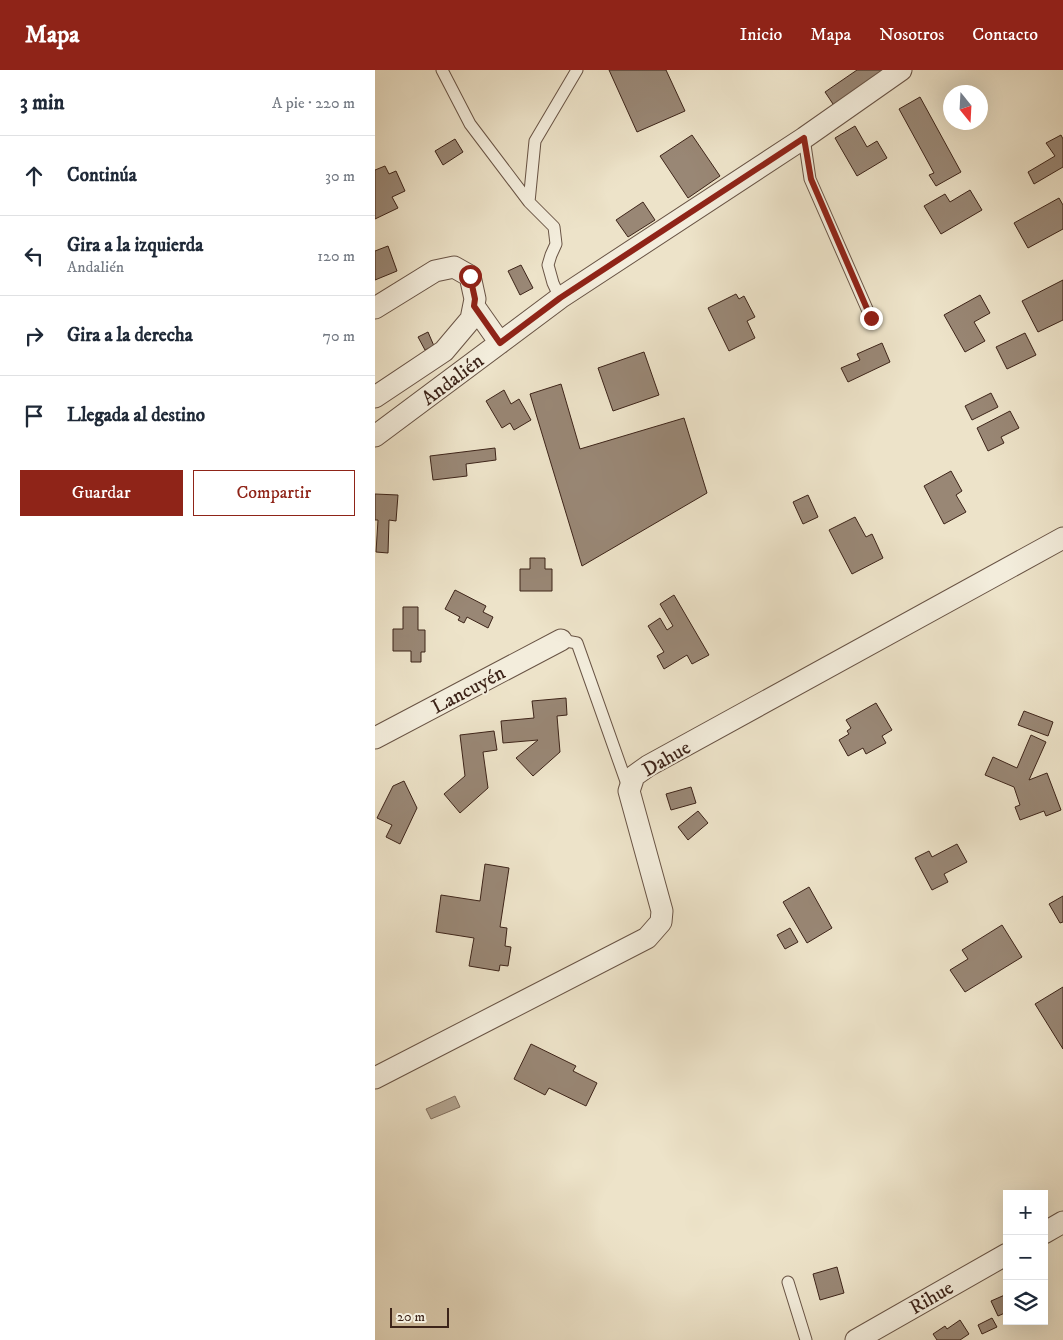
<!DOCTYPE html>
<html lang="es">
<head>
<meta charset="utf-8">
<style>
  :root { --surface:#fff; --page:#f6f6f7; --text:#1f2937; --muted:#747a83; --line:#e0e1e3; --accent:#8f2418 }
  body { margin:0; font-family:"IM FELL DW Pica",serif; background:var(--page); color:var(--text) }
  .controls { position:absolute; right:15px; bottom:15px; display:grid; overflow:hidden; border-radius:0px; box-shadow:0 5px 20px #0002 }
  .controls button { width:45px; height:45px; display:grid; place-items:center; padding:0; border:0; border-bottom:1px solid var(--line); background:var(--surface); color:var(--text); font:25px sans-serif }
  .compass { position:absolute; left:568px; top:15px; width:45px; height:45px; border-radius:50%; background:var(--surface); box-shadow:0 5px 20px #0002; rotate:162deg }
  .scale { position:absolute; left:15px; bottom:12px; width:59px; box-sizing:border-box; padding-left:5px; border:2px solid #3d2419; border-top:0; font-size:14px; line-height:18px; white-space:nowrap; color:#3d2419; -webkit-text-stroke:4px #f3eddc; paint-order:stroke }
  .stop { position:absolute; width:15px; height:15px; margin:-11px; border:4px solid #8f2418; border-radius:50%; background:#fff }
  .stop.end { background:#8f2418; border-color:#fff; box-shadow:0 1px 5px #0008 }
  .list { margin:0; padding:0; list-style:none }
  h2 { display:flex; justify-content:space-between; align-items:center; height:65px; margin:0; padding:0 20px; font-size:21px }
  h2 small { font-size:16px; font-weight:400; color:var(--muted) }
  .list li { display:grid; grid-template-columns:32px 1fr auto; gap:15px; align-items:center; box-sizing:border-box; height:80px; padding:0 20px; border-top:1px solid var(--line) }
  .list b { display:block; font-size:19px; white-space:nowrap }
  .list p { margin:0; font-size:16px; white-space:nowrap; color:var(--muted) }
  .list em { font-size:16px; font-style:normal; color:var(--muted) }
  .actions { display:flex; gap:10px; padding:15px 20px }
  .actions a { flex:1; padding:11px 0; border:1px solid var(--accent); border-radius:0px; text-align:center; font-size:18px; color:var(--accent) }
  .actions .main { background:var(--accent); color:#fff }
  .icon { flex:none; width:28px; height:28px; fill:none; stroke:currentColor; stroke-width:2; stroke-linecap:round; stroke-linejoin:round }
  .map { position:relative; flex:none; width:688px; height:1270px; overflow:hidden }
  header { display:flex; align-items:center; gap:30px; box-sizing:border-box; height:70px; padding:0 25px; background:var(--accent); color:#fff }
  header strong { font-size:24px }
  nav { display:flex; gap:28px; margin-inline-start:auto; font-size:18px }
  main { display:flex }
  aside { flex:1; background:var(--surface) }
  .map>svg:first-child { display:block }
  .water { fill:#b1a28d; stroke:#83705f }
  .building { fill:#998775; stroke:#3d2419 }
  .lines { fill:none; stroke-linecap:round; stroke-linejoin:round }
  .service-casing { stroke:#695445; stroke-width:13 }
  .minor-casing { stroke:#695445; stroke-width:23 }
  .service { stroke:#f3eddc; stroke-width:11 }
  .minor { stroke:#f3eddc; stroke-width:21 }
  .route { stroke:#8f2418; stroke-width:6 }
  .labels { text-anchor:middle; stroke-width:4; stroke-linejoin:round; paint-order:stroke }
  .street-label { font-size:20px; fill:#3d2419; stroke:#f3eddc }
</style>
</head>
<body>
<header>
<strong>Mapa</strong>
<nav><a>Inicio</a><a>Mapa</a><a>Nosotros</a><a>Contacto</a></nav>
</header>
<main>
<aside>
<h2>3 min<small>A pie · 220 m</small></h2>
<ul class="list">
<li><svg class="icon" aria-label="ahead" viewBox="0 0 24 24"><path d="M12 20V5M6 11l6-6 6 6"/></svg><div><b>Continúa</b></div><em>30 m</em></li>
<li><svg class="icon" aria-label="left" viewBox="0 0 24 24"><path d="M17 20v-9H6M10 6l-5 5 5 5"/></svg><div><b>Gira a la izquierda</b><p>Andalién</p></div><em>120 m</em></li>
<li><svg class="icon" aria-label="right" viewBox="0 0 24 24"><path d="M7 20v-9h11M14 6l5 5-5 5"/></svg><div><b>Gira a la derecha</b></div><em>70 m</em></li>
<li><svg class="icon" aria-label="arrive" viewBox="0 0 24 24"><path d="M6 21V4h12l-3 4 3 4H6"/></svg><div><b>Llegada al destino</b></div></li>
</ul>
<div class="actions"><a class="main">Guardar</a><a>Compartir</a></div>
</aside>
<div class="map">
<svg width="688" height="1270" viewBox="0 0 688 1270">
  <rect width="100%" height="100%" fill="#ede3c9"/>
  <filter id="stains"><feTurbulence type="fractalNoise" baseFrequency=".004" numOctaves="4"/><feColorMatrix values="0 0 0 0 .2 0 0 0 0 .09 0 0 0 0 .02 0 0 0 .5 -.17"/></filter>
  <radialGradient id="worn" r=".72"><stop offset=".6" stop-color="#630" stop-opacity="0"/><stop offset="1" stop-color="#630" stop-opacity=".3"/></radialGradient>
  <path class="water" d="M80 1026 85 1037 56 1049 51 1039Z"/>
  <path class="building" d="M234 0H291L310 41 262 62Z
    M482 0H513L460 37 450 22Z
    M545 27 586 102 561 116 554 105 559 103 524 39Z
    M480 56 492 77 502 71 512 88 482 106 460 68Z
    M317 65 345 106 313 128 285 86Z
    M686 65 688 69V97L659 114 653 102 680 86 671 73Z
    M80 69 88 82 68 95 60 81Z
    M10 96 14 104 21 101 30 121 17 127 23 138 0 149V100Z
    M595 120 607 140 566 164 549 136 570 124 575 132Z
    M684 128 688 135V159L653 178 639 153Z
    M268 132 280 150 253 167 241 150Z
    M13 176 22 201 0 210V181Z
    M146 195 158 218 145 225 133 201Z
    M688 210V250L663 262 647 231Z
    M361 224 364 229 369 226 380 247 372 251 380 268 354 281 333 238Z
    M605 225 615 243 599 252 610 271 590 282 569 245Z
    M53 262 59 276 50 280 43 267Z
    M650 263 661 285 632 299 621 277Z
    M507 273 515 292 473 312 466 298 485 290 482 284Z
    M269 282 284 325 238 341 223 298Z
    M186 314 205 379 309 348 332 423 207 496 155 324Z
    M129 320 136 334 144 329 156 350 139 360 135 353 127 358 111 331Z
    M616 323 623 337 597 350 590 336Z
    M635 341 644 358 626 367 629 373 613 381 602 358Z
    M120 378 121 390 91 394 92 406 58 410 55 386Z
    M576 401 587 421 581 425 591 442 569 454 549 416Z
    M0 424 23 425 21 451 14 450 13 483 1 482 3 450H0Z
    M433 425 443 447 428 454 418 432Z
    M480 447 491 467 497 464 508 488 477 504 454 460Z
    M155 488H170V499H177V521H145V499H155Z
    M80 520 111 536 108 542 118 547 113 558 92 547 89 553 83 550 85 547 70 539Z
    M299 525 334 585 317 594 312 585 289 599 282 586 289 582 273 556 285 548 292 560 298 556 285 534Z
    M28 537H43V560H50V582H46V592H36V581H18V559H28Z
    M191 628 192 645 182 646 185 682 158 706 141 688 163 670 128 673 126 651 159 648 157 631Z
    M501 633 517 660 507 666 511 673 491 684 488 678 473 686 464 670 474 664 472 661 476 658 471 650Z
    M649 641 678 652 673 666 643 655Z
    M119 661 122 680 108 682 113 718 85 743 69 724 90 706 85 665Z
    M656 665 671 672 654 710 672 703 686 740 671 746 669 741 645 750 640 737 645 735 639 717 610 705 618 687 642 698Z
    M29 711 42 738 25 774 11 767 17 755 2 748 18 716Z
    M316 717 321 733 296 740 291 724Z
    M323 741 333 753 313 770 303 757Z
    M582 774 592 792 569 804 573 812 557 820 540 788 554 781 557 787Z
    M110 794 134 798 125 857 132 858 130 876 136 877 133 896 125 895 124 901 94 896 99 868 61 862 66 825 105 831Z
    M434 817 457 858 432 873 408 832Z
    M688 826V852L685 853 674 834Z
    M627 855 647 887 590 922 575 900 593 889 587 880Z
    M415 858 423 872 410 879 402 865Z
    M688 917V979L660 934Z
    M156 974 201 996 198 1001 222 1013 211 1036 174 1018 170 1025 139 1009Z
    M462 1197 469 1223 445 1230 438 1204Z
    M632 1224V1242L623 1246 616 1231Z
    M617 1248 622 1257 607 1264 603 1255Z
    M585 1250 594 1264 585 1270H562L558 1264 570 1256 572 1259Z"/>
  <g class="lines">
    <defs>
      <path id="service" d="M67 0 95 54 154 132 179 157 181 174 176 185 173 195 178 213 185 228
        M429 68 435 109 496 248
        M154 132 160 71 202 0
        M186 570 202 573 253 717
        M413 1212 431 1270"/>
      <path id="minor" d="M99 236 125 273
        M0 238 60 201 79 197 95 206 100 229 96 249 69 281 0 327
        M0 366 185 228 429 68 526 0
        M0 668 186 570
        M0 1008 272 868 286 852 287 841 254 721 259 706 273 696 688 468
        M669 1163 688 1152
        M481 1270 632 1184"/>
    </defs>
    <use href="#service" class="service-casing"/>
    <use href="#minor" class="minor-casing"/>
    <use href="#service" class="service"/>
    <use href="#minor" class="minor"/>
  </g>
  <g class="lines">
    <path class="route" d="M95 206 100 229 99 236 125 273 185 228 429 68 436 109 496 248"/>
  </g>
  <g class="labels">
    <g class="street-label">
      <text transform="translate(77 309) rotate(-37)" y="7">Andalién</text>
      <text transform="translate(93 619) rotate(-28)" y="7">Lancuyén</text>
      <text transform="translate(291 688) rotate(-30)" y="7">Dahue</text>
      <text transform="translate(556 1227) rotate(-30)" y="7">Rihue</text>
    </g>
  </g>
  <rect width="100%" height="100%" filter="url(#stains)"/>
  <rect width="100%" height="100%" fill="url(#worn)"/>
</svg>
<div class="controls">
<button>+</button>
<button>−</button>
<button><svg class="icon" aria-label="layers" viewBox="0 0 24 24"><path d="M12 4l9 5-9 5-9-5zM3 14l9 5 9-5"/></svg></button>
</div>
<svg class="compass" viewBox="-18 -18 36 36"><path d="M0-13l5 13h-10z" fill="#e53935"/><path d="M0 13l5-13h-10z" fill="#747a83"/></svg>
<div class="scale">20 m</div>
<div class="stop" style="left:95px;top:206px"></div>
<div class="stop end" style="left:496px;top:248px"></div>
</div>
</main>
</body>
</html>
